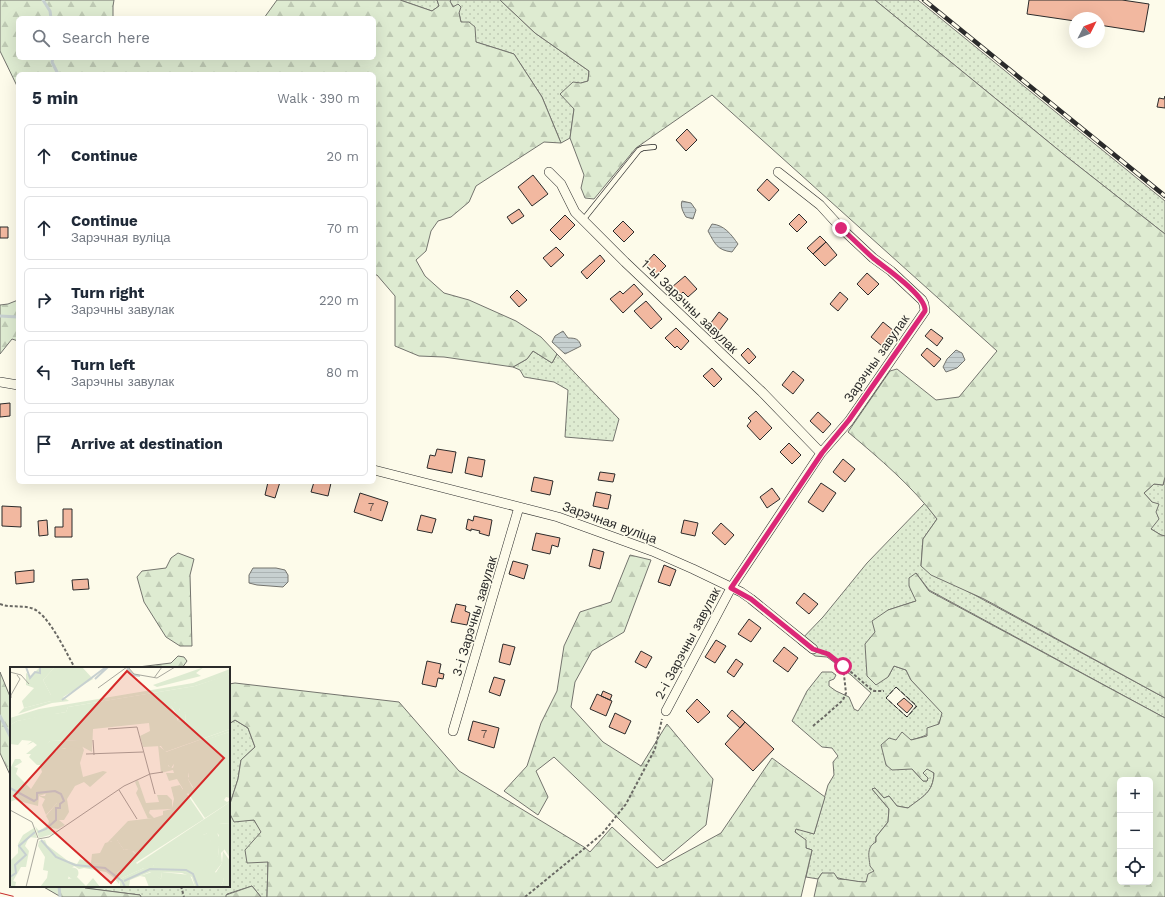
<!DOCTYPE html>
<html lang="en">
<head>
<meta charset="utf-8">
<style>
  :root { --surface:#fff; --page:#f2f2f3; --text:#1f2937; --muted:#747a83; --line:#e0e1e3 }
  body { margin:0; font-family:"Work Sans",sans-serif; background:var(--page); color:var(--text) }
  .controls { position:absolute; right:12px; bottom:12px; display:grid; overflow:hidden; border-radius:6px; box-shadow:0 4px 16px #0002 }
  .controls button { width:36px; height:36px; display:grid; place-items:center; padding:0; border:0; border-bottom:1px solid var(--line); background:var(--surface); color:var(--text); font:20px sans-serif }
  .compass { position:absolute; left:1069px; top:12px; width:36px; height:36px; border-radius:50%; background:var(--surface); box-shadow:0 4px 16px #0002; rotate:48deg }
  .stop { position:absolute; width:12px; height:12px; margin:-9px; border:3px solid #db2777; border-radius:50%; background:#fff }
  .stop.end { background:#db2777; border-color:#fff; box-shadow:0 1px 4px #0008 }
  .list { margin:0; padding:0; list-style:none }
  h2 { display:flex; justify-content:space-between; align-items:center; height:52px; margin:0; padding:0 16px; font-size:17px }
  h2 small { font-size:13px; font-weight:400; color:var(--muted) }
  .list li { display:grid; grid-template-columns:26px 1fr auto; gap:12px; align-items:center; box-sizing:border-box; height:64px; margin:0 8px 8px; padding:0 8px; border:1px solid var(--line); border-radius:6px }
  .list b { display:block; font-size:15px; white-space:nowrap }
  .list p { margin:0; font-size:13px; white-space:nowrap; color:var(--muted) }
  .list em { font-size:13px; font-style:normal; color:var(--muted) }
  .icon { flex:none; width:22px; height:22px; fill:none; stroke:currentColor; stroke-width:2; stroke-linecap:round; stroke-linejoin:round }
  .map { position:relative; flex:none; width:1165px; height:897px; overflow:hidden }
  .search { position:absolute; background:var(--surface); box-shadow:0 4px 16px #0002; left:16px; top:16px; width:360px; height:44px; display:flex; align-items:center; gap:10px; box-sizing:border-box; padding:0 14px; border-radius:6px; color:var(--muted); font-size:15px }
  .panel { position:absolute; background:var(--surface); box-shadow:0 4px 16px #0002; left:16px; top:72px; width:360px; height:412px; border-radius:6px }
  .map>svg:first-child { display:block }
  .grass { fill:url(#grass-dots); stroke:#74746e; fill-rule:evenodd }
  .forest { fill:url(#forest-firs); stroke:#74746e; fill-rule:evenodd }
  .water { fill:url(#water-rules); stroke:#74746e }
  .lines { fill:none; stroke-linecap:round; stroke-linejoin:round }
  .stream { stroke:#c7d0d0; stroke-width:3 }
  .building { fill:#f2b8a0; stroke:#2b2b2b }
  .lane-casing { stroke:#2b2b2b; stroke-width:6 }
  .street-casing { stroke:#2b2b2b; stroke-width:10 }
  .path { stroke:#6a6964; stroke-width:2; stroke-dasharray:3 2; stroke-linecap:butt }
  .lane { stroke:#fdfbea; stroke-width:4.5 }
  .street { stroke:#fdfbea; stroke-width:9 }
  .rail-casing { stroke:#2b2b2b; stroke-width:4.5 }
  .rail { stroke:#fdfbea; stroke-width:3; stroke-dasharray:9; stroke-linecap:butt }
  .fence { stroke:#2b2b2b; stroke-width:1; stroke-dasharray:5 2; stroke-linecap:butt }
  .power { stroke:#c62828; stroke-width:1; stroke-dasharray:14 3 2 3; stroke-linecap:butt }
  .route { stroke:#db2777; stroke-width:5 }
  .labels { text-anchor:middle; stroke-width:3; stroke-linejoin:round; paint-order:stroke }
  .number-label { font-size:11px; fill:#5d4e48 }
  .street-label { font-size:13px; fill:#2b2b2b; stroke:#fdfbea }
  .inset-river { fill:none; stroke:#c7d0d0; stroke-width:2 }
  .inset-road { fill:none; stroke:#a9a89e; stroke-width:1 }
  .view { fill:#d62828; fill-opacity:0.15; stroke:#d62828; stroke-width:2 }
  .inset-edge { fill:none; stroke:#2b2b2b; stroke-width:2 }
</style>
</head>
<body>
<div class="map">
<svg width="1165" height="897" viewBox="0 0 1165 897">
  <defs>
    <pattern id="grass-dots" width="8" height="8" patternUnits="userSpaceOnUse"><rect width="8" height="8" fill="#deebd1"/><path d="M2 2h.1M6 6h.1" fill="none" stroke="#bfcab4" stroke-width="1.8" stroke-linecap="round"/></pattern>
    <pattern id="forest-firs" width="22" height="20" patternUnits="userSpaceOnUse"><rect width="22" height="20" fill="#deebd1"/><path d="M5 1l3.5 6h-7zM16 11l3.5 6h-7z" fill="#bfcab4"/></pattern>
    <pattern id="water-rules" width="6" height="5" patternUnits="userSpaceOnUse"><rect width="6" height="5" fill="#c7d0d0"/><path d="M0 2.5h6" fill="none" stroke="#abb3b3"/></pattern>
  </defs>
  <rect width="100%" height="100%" fill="#fdfbea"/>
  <path class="grass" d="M400 0H437L439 6 432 11Z
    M451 0H500L535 33 589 71 588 81 581 83 574 109 570 138 561 143 542 97 514 54 476 42 461 22 459 13 449 1Z
    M875 0H918L1165 201V234L1067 157Z
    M533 351 552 363 557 354 619 419 613 441 565 437 568 390 554 382 524 377 520 370 513 367 527 359Z
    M1165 477V536L1161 535 1151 529 1152 502 1144 493 1154 484 1163 485Z
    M925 503 937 519 923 539 921 566 1165 698V718L929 590 916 573V601L888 610V677L894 666 906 670 911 680 943 713C936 732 930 735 911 740L912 769 923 781H927L928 778 923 773 927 768 934 773C933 793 923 796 908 808L897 806 889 796 884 798 875 788 872 789 889 809 888 822 876 837 874 871 866 882C851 882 837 878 822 873L818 879 806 877 812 850 806 848 805 840 795 832 796 828 814 834 828 785 834 775 833 762 838 756 832 748 822 747 792 721 807 691 822 672H832L836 675 834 679 829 681V686L836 691 849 697 854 709 858 711 871 693 851 675 827 657 815 656 798 643 823 617 867 563ZM896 687 916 706 907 717 886 698Z
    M235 720 248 728 255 747 241 760 238 779 229 807V724Z
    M229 812 235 821 254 820 262 832 268 862 267 897H261L252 886 227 894 226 897H141L140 895 84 888 83 886H229Z"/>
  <path class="forest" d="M0 0H114L113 6V18H18V58H374V18H264L277 0H400L432 11 439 6 437 0H451L450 1 453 7 458 4 461 7 459 13 461 22H469L475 27 476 42 514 54 542 97 561 143 544 142 476 186 469 202 451 217 438 221 431 231 426 251 416 260 425 276 444 293 469 300 516 321 541 337 557 354 552 363 533 351 527 359 513 367 444 357 419 356 395 346V296L377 275H374V74H18V88L0 51Z
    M500 0H875L1067 157 1165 234V477L1163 485 1154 484 1144 493 1152 502 1159 504 1156 512 1159 519 1151 529 1161 535 1165 536V698L984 599 931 575 921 566 923 539 937 519C912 486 880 459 848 432L890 371 897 369 936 400 959 397 997 351 712 95 636 148 594 199 585 198 581 188 584 175 570 138 574 109 560 94 573 82 581 83 588 81 589 71 535 33Z
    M18 300V341L12 339 0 354V305L8 304Z
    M178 553 194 559 190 575 192 646H180L166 637 144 602 137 577 142 571 166 568 171 558Z
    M630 555 651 560 624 632 592 651 575 682 571 707 603 742 641 766 667 724 713 779 706 825 663 861 554 757 536 771 548 797 538 815 504 791 527 766 541 723 557 691 564 646 580 612 611 602Z
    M916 573 929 591 1165 718V897H814L818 879 822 873H834L838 879C848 879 856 882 866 882L868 874 874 871 870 866C869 857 866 847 876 842V837L888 822 889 809 872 789 875 788 884 798 889 796 897 806 908 808C923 796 933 793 934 773L927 769 923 773 928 778 927 781H923L912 769 892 770 886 765 881 745 889 738 896 740 902 732 911 740 927 736V728L939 724 942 713 911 680 906 670 894 666 888 677 876 685 867 676 865 644 875 632 872 621 888 610 916 601 909 586V578ZM1120 780H1150V882H1120Z
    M178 656 184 657 187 661 182 668H130L171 663Z
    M0 672 11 699V777L0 753Z
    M235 683 399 702 459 771 584 847 590 852 612 827 657 868 721 833 772 758 825 797 814 834 796 829 795 832 806 840V848L812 850 801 897H267L268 862 247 863 245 850 261 832 254 820 234 822 229 812V807L238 779 241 760 255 747 248 728 235 720 229 724V684Z
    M42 886H83L85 888 140 895 141 897H61Z
    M252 886 261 897H226V895Z"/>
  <path class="water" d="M682 201 691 203 696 210 693 219 686 217C683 212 680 206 682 201Z
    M712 224C724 225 731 234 738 244L732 252C717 250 715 244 708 231Z
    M563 331 568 338C576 338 579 339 581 346L565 354 552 342 555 336Z
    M956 350 962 353 965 360 957 368 946 372 943 367 947 359Z
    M253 568H276L285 570 288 575V582L283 587 257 585 249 583V575Z"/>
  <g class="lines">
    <path class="stream" d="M43 0 50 11 51 18
      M53 58 52 62 58 74
      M0 316 18 317
      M0 716 11 738
      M59 886 60 897"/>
  </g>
  <path class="building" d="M1029 0H1122L1149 4 1144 32 1099 25V18H1075V21L1027 14Z
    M1165 96V108L1157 107 1159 98 1164 99Z
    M687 129 697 140 686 151 676 140Z
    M533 175 548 194 532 206 518 187Z
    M767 179 779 190 769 201 757 190Z
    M519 209 524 216 512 224 507 217Z
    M799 214 807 222 797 232 789 224Z
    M565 215 575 225 560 240 550 230Z
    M623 221 634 232 624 242 613 231Z
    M0 227H8V238H0Z
    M820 236 826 242 813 254 807 248Z
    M826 242 837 255 825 266 813 254Z
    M556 247 564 255 551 267 543 258Z
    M654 254 666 266 657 275 645 264Z
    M600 255 605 261 587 279 581 272Z
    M867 273 879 284 868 295 857 284Z
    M685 276 697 289 688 297 683 292 679 296 672 287Z
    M634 284 643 294 623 313 610 299 620 291 623 294Z
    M517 290 527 300 519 307 510 297Z
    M840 292 848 299 838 311 830 304Z
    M646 301 662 319 651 329 634 311Z
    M719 312 728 319 719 331 710 324Z
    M883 322 894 331 882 346 871 337Z
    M676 328 689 341 681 350 677 346 675 348 665 338Z
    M931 329 943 338 937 346 925 336Z
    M748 348 756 357 749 364 741 355Z
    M927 348 941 359 934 367 921 355Z
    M712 368 722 379 714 387 703 376Z
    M793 371 804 380 793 394 782 385Z
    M10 403V416L0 417V404Z
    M756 411 772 428 760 440 747 426 751 421 748 418Z
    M818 412 831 424 823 433 810 421Z
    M789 443 801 455 792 464 780 452Z
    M437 449 456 452 452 473 427 468 430 455 435 456Z
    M468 457 485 460 482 477 465 473Z
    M843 459 855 469 845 482 833 472Z
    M600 472 615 474 613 482 598 480Z
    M534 477 553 481 550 495 531 491Z
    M268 482H280L275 498 265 495Z
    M314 482 331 483 328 496 311 492Z
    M821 483 836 493 823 512 808 502Z
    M772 488 780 499 767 508 760 497Z
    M596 492 611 495 608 509 593 506Z
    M360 493 388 502 382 521 354 512Z
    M2 506 21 507V527L2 526Z
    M63 509H72V537H55V527H63Z
    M421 515 436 519 432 533 417 530Z
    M474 516 492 520 489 536 479 533 480 531 471 529V531L466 529 468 519 473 521Z
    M47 520 48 535 39 536 38 521Z
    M684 520 698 523 695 536 681 533Z
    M721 523 734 535 725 545 712 533Z
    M536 533 560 538 558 547 552 545 550 554 532 550Z
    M593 549 604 552 600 569 589 566Z
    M513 561 528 565 524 579 509 574Z
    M664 565 676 570 670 586 658 582Z
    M34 570V582L16 584 15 572Z
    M88 579 89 589 73 590 72 580Z
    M804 593 818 604 809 614 796 603Z
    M456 604 466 606 465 611 470 613 467 625 451 622Z
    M749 619 761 628 751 642 738 634Z
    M716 640 726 646 715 663 705 657Z
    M503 644 515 647 510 665 499 662Z
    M784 647 798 658 788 672 773 661Z
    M641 651 652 657 646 668 635 662Z
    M736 659 743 664 734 677 727 672Z
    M427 661 441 664 439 673 444 674 443 679 438 678 436 687 422 684Z
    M494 677 505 680 500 696 489 692Z
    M603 691 612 695 610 700 601 696Z
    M597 694 612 701 606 716 590 709Z
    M904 698 913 706 907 713 897 704Z
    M697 699 710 712 698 723 686 711Z
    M732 710 745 722 740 728 727 716Z
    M615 713 631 721 625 734 609 727Z
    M473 721 499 728 494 748 468 740Z
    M745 722 774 749 753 771 725 744Z"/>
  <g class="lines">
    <defs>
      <path id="lane" d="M583 220 639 150 643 148 654 147"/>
      <path id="street" d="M549 172 561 184 575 212 625 262 762 392 821 453
        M0 382 18 385
        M374 470 558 517 652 551 693 569 741 592 751 599 813 649
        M666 711 731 588 821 453 849 421 925 311 924 304 922 300 891 271 873 258 841 228 820 205 778 172
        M453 731 519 507"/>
    </defs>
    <use href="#lane" class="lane-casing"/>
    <use href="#street" class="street-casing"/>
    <path class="path" d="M0 604C10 608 21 605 31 608 48 612 66 653 75 668
      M822 652 827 653 836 659 873 691H884
      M813 726 825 716 843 700 846 693 843 666
      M181 886 184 897
      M525 897 602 834 626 804 655 749 662 719"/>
    <use href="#lane" class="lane"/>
    <use href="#street" class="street"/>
    <defs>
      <path id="rail" d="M924 0 1165 196"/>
    </defs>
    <use href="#rail" class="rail-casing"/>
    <use href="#rail" class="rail"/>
    <path class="fence" d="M896 687 917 706 907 717 886 698Z"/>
    <path class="power" d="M0 893 16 897"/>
  </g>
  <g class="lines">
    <path class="route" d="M841 228C852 238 862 248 873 258 884 267 927 296 925 311L849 420 822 453 731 588 751 599 813 649 828 654 843 666"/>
  </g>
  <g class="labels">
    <g class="number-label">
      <text x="371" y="511">7</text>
      <text x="484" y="738">7</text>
    </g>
    <g class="street-label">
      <text transform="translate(690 306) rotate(44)" y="5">1-ы Зарэчны завулак</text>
      <text transform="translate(876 358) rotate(-55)" y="5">Зарэчны завулак</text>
      <text transform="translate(610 522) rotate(20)" y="5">Зарэчная вуліца</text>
      <text transform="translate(474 616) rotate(-73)" y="5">3-і Зарэчны завулак</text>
      <text transform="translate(687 643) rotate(-62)" y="5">2-і Зарэчны завулак</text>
    </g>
  </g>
  <g transform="translate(10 667)">
    <rect width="220" height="220" fill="#fdfbea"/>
    <path d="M45 0H72L83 12 53 30 59 34 42 36 8 47 14 41 41 34V28L33 13ZM220 2V7L216 9 185 19 58 40 56 45 7 54 0 58V51L29 42 183 16ZM165 35 170 43 176 46 175 56 168 54 169 51 160 37ZM220 62V68L219 65 158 86V99L163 101 164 97H173L172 103 179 105 178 112 183 122 177 127 171 124 173 122 167 112 159 114 156 106H164L163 103 151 106 148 78 156 85ZM69 73 74 83 48 81 41 87 36 82V78L40 74ZM41 124 47 136 36 148 32 138 35 132 29 129H35L36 126H32ZM220 135V156L209 157 207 166 215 182 211 186 212 196 205 205 214 212 211 220H195L192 205 189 203 197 193 208 189 209 180 201 175 197 166 194 168 192 166 142 195 144 199 141 201H134L110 212 109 217 104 211 109 209 114 201 106 206 107 198 81 196 82 187 90 186 95 176 107 173 114 183 119 182 127 188 124 193 127 197ZM57.5 206a5.5 5.5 0 1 1 11 0a5.5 5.5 0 1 1-11 0ZM142 205 151 212 152 205 180 208 185 220H139L135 210 130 209Z" fill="#deebd1"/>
    <path d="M30 0H45L33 13 41 28V34L14 41 12 34 24 21 16 18V6L21 9ZM194 0 186 6 191 9 147 20 143 18ZM220 7V62L155 85 151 79 133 80 130 69 140 64 139 56 83 62 82 85 69 78V73L40 74 36 79 41 87 47 84V80L55 82 60 79 74 83 70 96 73 110 93 104 97 105 80 120 74 115 65 119 57 132 59 145 54 153H49L55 158 48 162 42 161 43 167 29 171 25 159 29 164 38 158 39 154 36 149 47 136 38 131 41 125 29 129 28 139 5 133 0 135V102L5 92H10L12 95 4 100 8 101 6 107 21 122 32 105 30 98H27L19 90 21 87H16L27 78 23 75 17 78 22 74 12 73 8 78 0 77V58L7 54 35 48 41 43 44 47 56 45 58 40 185 19ZM165 35 166 41 170 42 169 45 176 46 175 56 168 54 161 38ZM219 65 220 131 216 130 214 133 217 135 220 133V135L195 151 178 126 183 120 178 112H174L179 110V105L170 107 172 97H164L161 101 156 96 158 89 155 86ZM128 113 136 136 149 135 147 128H157L162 133V141L164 132 161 120 170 118 173 123 171 124H175L194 152 124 197 123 192 127 188 123 184 121 187 119 182 114 183 107 173 104 178 102 174 97 176 118 154 143 151 138 152 126 126 128 122 125 115ZM162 142 153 144V148L144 151 139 146 140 143ZM220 156V191L209 174V168L202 162 209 157ZM24 161 27 171 19 170 15 179 19 184 16 200H11L3 214 6 215 5 220H0V194L8 186V177L13 168ZM191 162 194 168 200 164 201 175 205 171 209 180 208 189 203 194 197 193 196 199 190 203 199 206V212L195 215V220H185L182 210 172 206 152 205 151 212 140 205 120 213 119 220H110V212L134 201 144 199 141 195ZM35 173 37 178 58 194 67 197 70 192 81 196 101 197 106 195 108 196 107 206 114 201 117 203 104 211 96 205 74 201 69 202 64 199 61 202 58 212 67 210 76 219 83 211 90 220H30L37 211 38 204 33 203 35 190 28 179 29 174ZM213 184 220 194V220H211L214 212 205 207 212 196Z" fill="#deebd1" fill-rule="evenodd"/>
    <path class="inset-river" d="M16 0 20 11 25 5 30 6V0M117 1 123 8 130 9M85 12 98 0M52 33 96 0M0 121 24 134 27 132V126L45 124 51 127 54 134 50 137V141H46V153L36 162 28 165M31 173 46 190 65 198 95 201 112 214 115 220M0 210 6 206 5 198 16 188 9 179 25 165M114 214 140 202 176 203 183 207 188 220"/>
    <path class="inset-road" d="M118 0 124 7 147 11 165 0M0 5 11 8 19 17M144 11 152 0M88 21 117 0M1 31V28L10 12 7 8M98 62 127 60 145 127M83 73 84 88M76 87 133 85M109 123 127 152M0 143 22 155 28 171M28 172 39 170 114 119 140 107 153 105M16 220 28 172"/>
    <path class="view" d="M117 4 214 91 101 216 4 129Z"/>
    <rect width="220" height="220" class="inset-edge"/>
  </g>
</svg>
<div class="controls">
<button>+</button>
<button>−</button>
<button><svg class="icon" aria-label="locate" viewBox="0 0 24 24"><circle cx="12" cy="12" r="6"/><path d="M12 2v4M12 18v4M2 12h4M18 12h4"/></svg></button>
</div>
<svg class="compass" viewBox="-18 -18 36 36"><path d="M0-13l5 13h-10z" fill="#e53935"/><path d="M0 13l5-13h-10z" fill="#747a83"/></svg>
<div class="stop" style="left:843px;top:666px"></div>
<div class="stop end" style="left:841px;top:228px"></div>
<div class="search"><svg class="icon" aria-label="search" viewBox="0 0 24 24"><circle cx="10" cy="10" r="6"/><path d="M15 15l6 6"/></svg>Search here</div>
<section class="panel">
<h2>5 min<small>Walk · 390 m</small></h2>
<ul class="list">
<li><svg class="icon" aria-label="ahead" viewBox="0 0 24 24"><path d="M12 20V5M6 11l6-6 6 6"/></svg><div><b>Continue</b></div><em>20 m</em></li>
<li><svg class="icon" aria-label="ahead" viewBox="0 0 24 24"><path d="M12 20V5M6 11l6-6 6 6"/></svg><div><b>Continue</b><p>Зарэчная вуліца</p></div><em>70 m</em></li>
<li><svg class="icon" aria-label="right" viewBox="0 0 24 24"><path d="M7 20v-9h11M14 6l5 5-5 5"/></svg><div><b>Turn right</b><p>Зарэчны завулак</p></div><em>220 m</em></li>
<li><svg class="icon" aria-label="left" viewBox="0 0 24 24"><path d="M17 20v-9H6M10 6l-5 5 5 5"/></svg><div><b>Turn left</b><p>Зарэчны завулак</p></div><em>80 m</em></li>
<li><svg class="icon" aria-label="arrive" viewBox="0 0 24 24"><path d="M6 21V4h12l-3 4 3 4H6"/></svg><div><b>Arrive at destination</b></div></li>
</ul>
</section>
</div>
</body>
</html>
